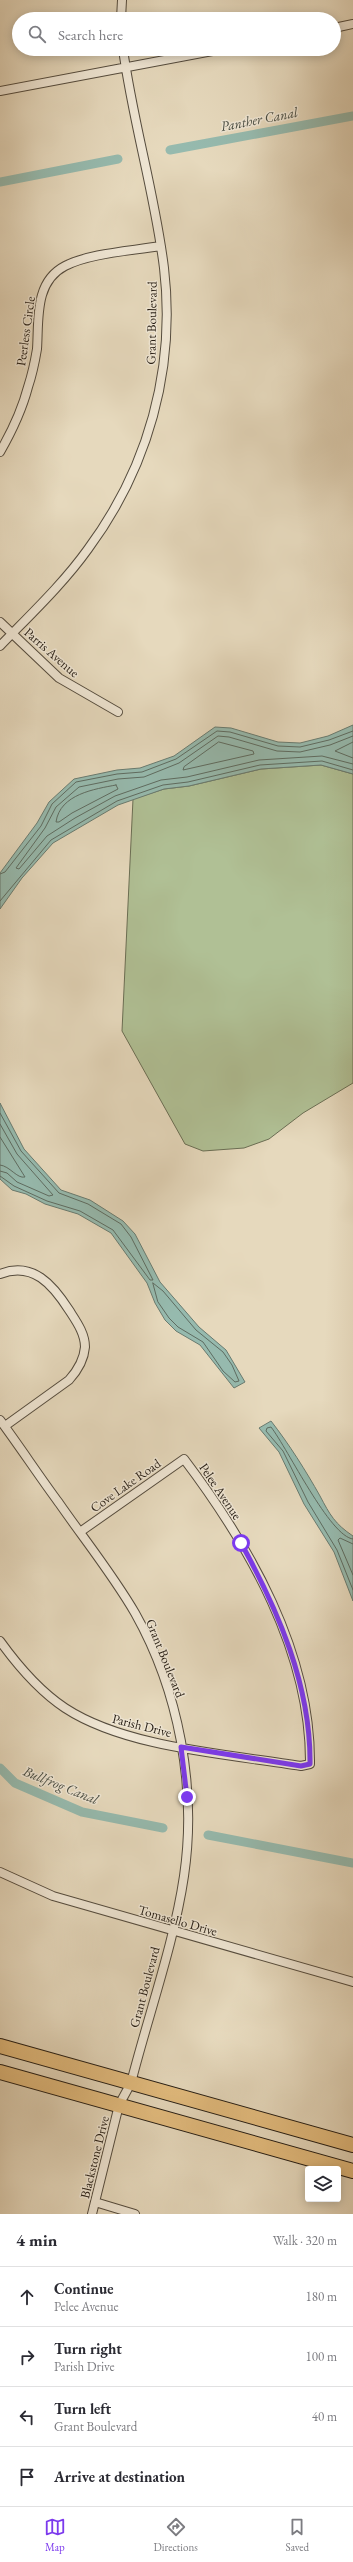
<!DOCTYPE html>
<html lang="en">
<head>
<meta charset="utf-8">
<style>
  :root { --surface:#fff; --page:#f7f7f7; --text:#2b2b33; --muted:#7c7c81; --line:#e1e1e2; --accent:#7c3aed }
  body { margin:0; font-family:"EB Garamond",serif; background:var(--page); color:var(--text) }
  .controls { position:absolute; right:12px; bottom:12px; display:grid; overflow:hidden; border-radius:4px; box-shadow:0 2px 10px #0003 }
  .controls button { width:36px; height:36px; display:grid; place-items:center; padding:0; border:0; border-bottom:1px solid var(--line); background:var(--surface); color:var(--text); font:20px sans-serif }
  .stop { position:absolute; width:12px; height:12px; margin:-9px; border:3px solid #7c3aed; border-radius:50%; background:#fff }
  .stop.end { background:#7c3aed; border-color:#fff; box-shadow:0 1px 4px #0008 }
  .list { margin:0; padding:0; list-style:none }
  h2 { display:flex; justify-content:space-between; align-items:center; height:52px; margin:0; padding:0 16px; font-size:17px }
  h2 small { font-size:13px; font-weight:400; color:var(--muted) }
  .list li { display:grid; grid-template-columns:26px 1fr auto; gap:12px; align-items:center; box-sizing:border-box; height:60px; padding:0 16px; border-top:1px solid var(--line) }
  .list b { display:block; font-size:15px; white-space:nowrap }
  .list p { margin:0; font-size:13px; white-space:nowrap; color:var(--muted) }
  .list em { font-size:13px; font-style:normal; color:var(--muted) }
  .icon { flex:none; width:22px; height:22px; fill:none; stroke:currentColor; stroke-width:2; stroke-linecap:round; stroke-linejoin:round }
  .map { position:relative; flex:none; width:353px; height:2214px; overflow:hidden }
  .search { position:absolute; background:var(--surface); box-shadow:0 2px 10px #0003; left:12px; right:12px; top:12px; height:44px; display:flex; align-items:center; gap:10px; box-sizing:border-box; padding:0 14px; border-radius:22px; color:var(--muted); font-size:15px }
  .sheet { height:292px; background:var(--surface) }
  nav { display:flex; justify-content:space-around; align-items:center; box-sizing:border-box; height:56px; border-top:1px solid var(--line); background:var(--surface); font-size:11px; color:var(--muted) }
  nav a { display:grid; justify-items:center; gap:2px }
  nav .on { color:var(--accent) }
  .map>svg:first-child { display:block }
  .green { fill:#b0c095; stroke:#6a6e54 }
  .water { fill:#96baae; stroke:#697b70 }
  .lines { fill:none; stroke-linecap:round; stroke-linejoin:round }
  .shore { stroke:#5e6c61; stroke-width:1 }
  .canal { stroke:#96baae; stroke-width:9 }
  .street-casing { stroke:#554c3e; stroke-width:10 }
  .highway-casing { stroke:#251d14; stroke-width:16 }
  .street { stroke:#efe6d4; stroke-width:8 }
  .highway { stroke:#e3bc7e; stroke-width:14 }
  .route { stroke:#7c3aed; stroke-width:5 }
  .labels { text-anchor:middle; stroke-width:3; stroke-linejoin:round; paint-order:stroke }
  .street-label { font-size:13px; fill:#251d14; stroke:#efe6d4 }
  .water-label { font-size:14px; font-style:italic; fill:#474c42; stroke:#efe6d4 }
</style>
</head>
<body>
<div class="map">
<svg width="353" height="2214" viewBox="0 0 353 2214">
  <rect width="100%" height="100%" fill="#e6d9bd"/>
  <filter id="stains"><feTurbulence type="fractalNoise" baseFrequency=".005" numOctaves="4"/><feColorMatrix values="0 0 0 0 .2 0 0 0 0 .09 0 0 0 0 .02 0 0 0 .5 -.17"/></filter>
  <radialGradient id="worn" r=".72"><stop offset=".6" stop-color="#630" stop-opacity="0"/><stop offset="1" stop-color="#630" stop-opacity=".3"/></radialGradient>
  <path class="green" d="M321 765 353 774V1083L303 1113 269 1139 244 1148 203 1151 185 1144 122 1031 133 799 164 789 189 786 261 769Z"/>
  <path class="water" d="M353 725V774L321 765 261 769 189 786 164 789 118 805 53 843 22 878 0 909V873L37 823 49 802 74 779 117 770 140 768 174 756 215 727 231 728 278 742 300 743 328 736Z
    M0 1103 24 1149 61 1190 90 1200 123 1221 135 1234 160 1282 199 1327 226 1350 245 1382 234 1388 200 1345 176 1331 165 1320 155 1303 147 1283 111 1233 78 1214 45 1204 26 1194 12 1190 0 1179Z
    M271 1421C289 1444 306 1471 320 1496 330 1515 335 1524 353 1536V1601L334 1552 304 1504 279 1452 259 1428Z"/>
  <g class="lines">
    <path class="shore" d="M353 736 330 745 300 752 277 751 229 737 218 736 179 763 144 777 118 779 79 787 56 807 45 828 16 868 19 869 47 836 75 818 115 796 161 780 187 777 259 760 322 756 353 764
      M219 742 253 751 254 754 183 770 184 767Z
      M353 742 335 751 353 758
      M116 785 118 789 72 813 59 822H56C60 794 95 789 116 785Z
      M0 874 5 872 41 826 52 804 76 782 117 774 142 772 176 759 217 731 230 732 278 746 300 747 329 740 353 731
      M0 901 51 840 117 801 163 785 188 782 260 765 322 761 353 770
      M0 1113 21 1151 59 1193 88 1204 121 1224 131 1237 153 1280H150L113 1230 80 1211 47 1201 14 1186 0 1176
      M0 1124 17 1154 53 1195 49 1196 17 1182 7 1173 0 1171
      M0 1137 25 1177C17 1179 10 1166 0 1165
      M153 1283 163 1291 196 1330 223 1352 232 1365 239 1381 235 1382 223 1371 203 1342 178 1327 169 1318 158 1302Z
      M353 1539C330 1537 288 1449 271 1427L267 1428 266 1431 283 1451 308 1502 337 1550 353 1590
      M353 1544 340 1538 338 1540 353 1575"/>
    <path class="canal" d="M170 150 353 116
      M0 182 118 159
      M0 1768 15 1783 82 1812 163 1828
      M208 1835 353 1863"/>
    <defs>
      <path id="street" d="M121 19 122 0
        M334 28 353 24
        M0 91 223 49
        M0 452C12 431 22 410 28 387 32 375 35 361 37 349 39 320 34 282 65 266 90 253 132 251 160 246
        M0 622 59 678 118 712
        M0 646C30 615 63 584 88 549 148 468 176 369 164 268 155 194 133 123 123 49
        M0 1274C33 1261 53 1285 69 1310 76 1321 85 1333 85 1347 84 1360 78 1370 69 1380L5 1426
        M0 1420C20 1447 39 1476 59 1503 84 1539 113 1575 135 1613 179 1691 197 1788 184 1876 174 1944 148 2016 131 2083L119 2105 92 2214
        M0 1641C18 1666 38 1690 65 1708 126 1748 228 1754 301 1766L310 1764C311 1652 249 1545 184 1459L80 1532
        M0 1872 53 1896 353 1982
        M95 2202 135 2214"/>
      <path id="highway" d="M0 2046 353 2145
        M0 2072 353 2171"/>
    </defs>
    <use href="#street" class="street-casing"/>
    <use href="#highway" class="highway-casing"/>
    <use href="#street" class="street"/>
    <use href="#highway" class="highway"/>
  </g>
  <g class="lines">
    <path class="route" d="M187 1797 181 1747 301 1766 310 1764C311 1686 278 1610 241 1543"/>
  </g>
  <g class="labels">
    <g class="street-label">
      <text transform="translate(151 323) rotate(-89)" y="5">Grant Boulevard</text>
      <text transform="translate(25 331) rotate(-82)" y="5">Peerless Circle</text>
      <text transform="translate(52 652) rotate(41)" y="5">Parris Avenue</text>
      <text transform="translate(125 1485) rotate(-35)" y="5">Cove Lake Road</text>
      <text transform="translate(221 1491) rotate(56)" y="5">Pelee Avenue</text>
      <text transform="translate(166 1658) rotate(68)" y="5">Grant Boulevard</text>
      <text transform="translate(142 1725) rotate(14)" y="5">Parish Drive</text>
      <text transform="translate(178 1920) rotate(16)" y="5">Tomasello Drive</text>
      <text transform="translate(144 1987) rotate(-75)" y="5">Grant Boulevard</text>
      <text transform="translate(94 2157) rotate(-76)" y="5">Blackstone Drive</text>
    </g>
    <g class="water-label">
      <text transform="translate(259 119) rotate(-11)" y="5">Panther Canal</text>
      <text transform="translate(61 1785) rotate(22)" y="5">Bullfrog Canal</text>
    </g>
  </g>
  <rect width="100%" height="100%" filter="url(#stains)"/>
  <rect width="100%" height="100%" fill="url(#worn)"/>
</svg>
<div class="controls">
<button><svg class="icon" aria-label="layers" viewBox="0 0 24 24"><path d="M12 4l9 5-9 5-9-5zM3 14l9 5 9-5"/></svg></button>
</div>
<div class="stop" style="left:241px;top:1543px"></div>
<div class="stop end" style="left:187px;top:1797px"></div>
<div class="search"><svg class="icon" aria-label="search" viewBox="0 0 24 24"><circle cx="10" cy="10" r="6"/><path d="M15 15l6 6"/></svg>Search here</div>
</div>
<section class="sheet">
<h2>4 min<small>Walk · 320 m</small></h2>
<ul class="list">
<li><svg class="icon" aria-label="ahead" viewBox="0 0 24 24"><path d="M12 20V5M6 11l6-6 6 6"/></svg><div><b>Continue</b><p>Pelee Avenue</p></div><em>180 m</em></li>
<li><svg class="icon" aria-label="right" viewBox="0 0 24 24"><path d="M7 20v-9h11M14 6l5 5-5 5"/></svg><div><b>Turn right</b><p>Parish Drive</p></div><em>100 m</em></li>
<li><svg class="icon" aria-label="left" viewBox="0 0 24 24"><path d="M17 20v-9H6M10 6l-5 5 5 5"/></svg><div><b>Turn left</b><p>Grant Boulevard</p></div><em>40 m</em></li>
<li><svg class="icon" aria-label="arrive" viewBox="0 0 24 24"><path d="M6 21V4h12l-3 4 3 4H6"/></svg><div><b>Arrive at destination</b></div></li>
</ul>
</section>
<nav>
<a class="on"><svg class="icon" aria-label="map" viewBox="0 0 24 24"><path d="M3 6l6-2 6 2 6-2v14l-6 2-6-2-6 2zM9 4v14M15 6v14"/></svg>Map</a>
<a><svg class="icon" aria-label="directions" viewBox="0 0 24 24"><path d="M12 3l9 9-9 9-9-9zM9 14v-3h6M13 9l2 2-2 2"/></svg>Directions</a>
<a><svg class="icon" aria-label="saved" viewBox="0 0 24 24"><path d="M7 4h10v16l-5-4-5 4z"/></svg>Saved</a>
</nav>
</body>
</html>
